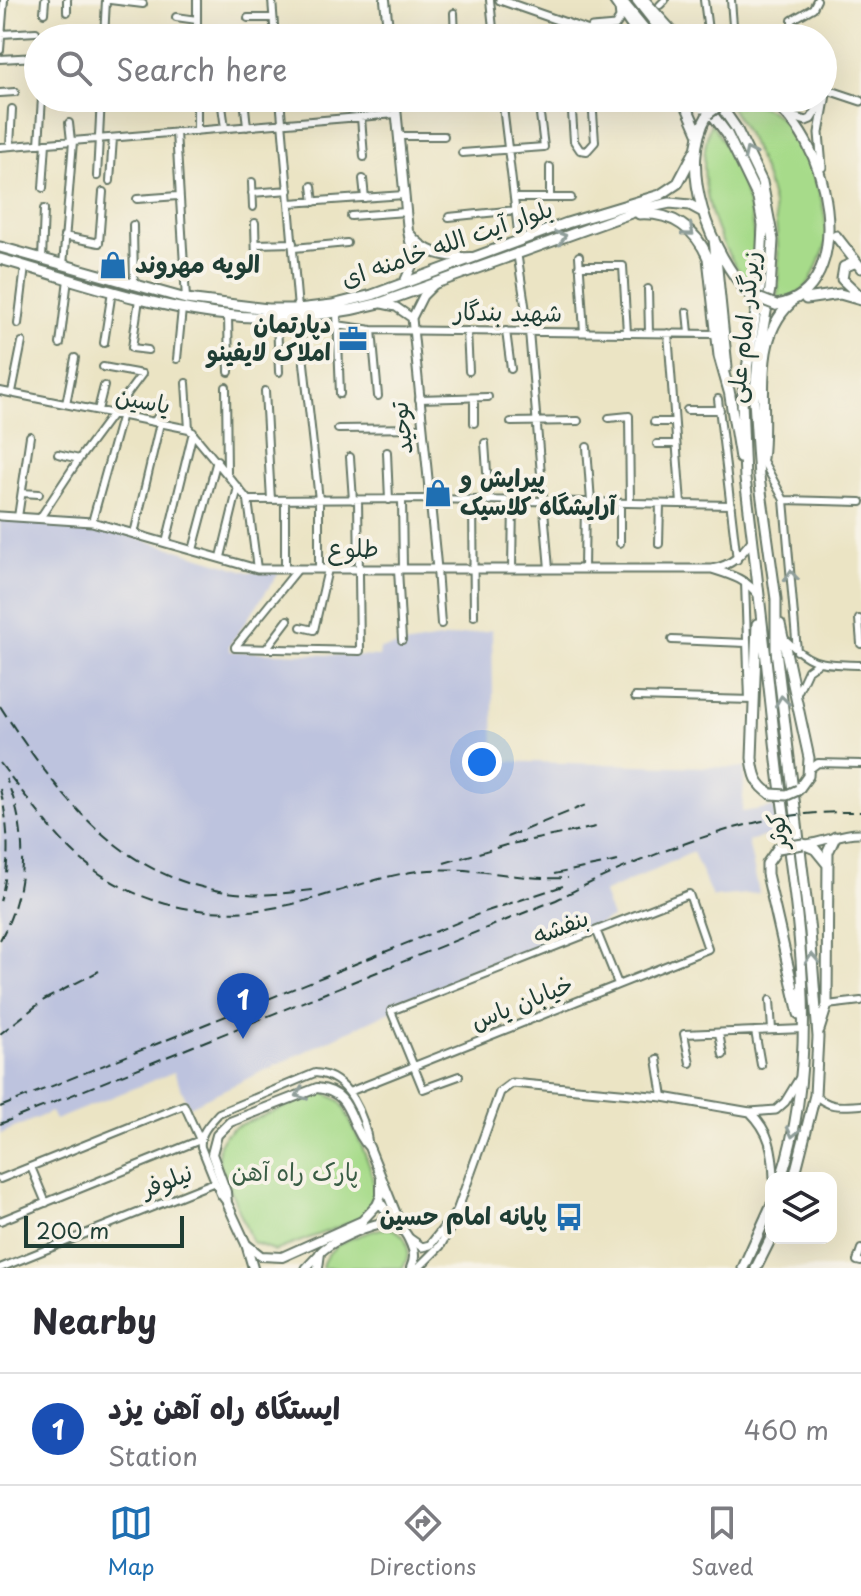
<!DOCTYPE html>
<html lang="en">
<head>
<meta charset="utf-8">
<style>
  :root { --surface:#fff; --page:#f2f2f3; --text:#2b2b33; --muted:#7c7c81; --line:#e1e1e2; --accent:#1f6fb2 }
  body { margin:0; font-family:"Playpen Sans","Playpen Sans Arabic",sans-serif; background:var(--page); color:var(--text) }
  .controls { position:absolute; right:24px; bottom:24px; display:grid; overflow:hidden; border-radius:16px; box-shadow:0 8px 32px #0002 }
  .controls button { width:72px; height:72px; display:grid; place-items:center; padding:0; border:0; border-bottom:2px solid var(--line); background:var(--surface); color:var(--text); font:40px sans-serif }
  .scale { position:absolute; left:24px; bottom:20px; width:160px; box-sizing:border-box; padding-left:8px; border:4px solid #1f3d34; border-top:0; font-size:22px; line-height:28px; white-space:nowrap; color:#1f3d34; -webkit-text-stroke:6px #f7f3e8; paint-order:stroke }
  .you { position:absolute; left:482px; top:762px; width:28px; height:28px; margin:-20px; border:6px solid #fff; border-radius:50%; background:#1a73e8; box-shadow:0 0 0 12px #1a73e833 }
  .badge { display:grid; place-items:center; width:52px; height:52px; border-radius:50%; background:var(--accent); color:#fff; font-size:26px; font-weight:700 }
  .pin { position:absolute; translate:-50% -66px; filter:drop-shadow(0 2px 4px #0008) }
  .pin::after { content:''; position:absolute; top:42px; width:28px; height:24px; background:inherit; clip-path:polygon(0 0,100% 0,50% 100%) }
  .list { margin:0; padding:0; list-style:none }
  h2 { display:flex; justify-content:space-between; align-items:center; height:104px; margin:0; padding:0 32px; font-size:34px }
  h2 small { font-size:26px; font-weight:400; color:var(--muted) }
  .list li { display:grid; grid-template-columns:52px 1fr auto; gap:24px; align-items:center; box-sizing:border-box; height:112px; padding:0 32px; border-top:2px solid var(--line) }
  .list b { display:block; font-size:30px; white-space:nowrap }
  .list p { margin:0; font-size:26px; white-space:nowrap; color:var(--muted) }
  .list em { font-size:26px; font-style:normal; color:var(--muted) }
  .icon { flex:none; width:44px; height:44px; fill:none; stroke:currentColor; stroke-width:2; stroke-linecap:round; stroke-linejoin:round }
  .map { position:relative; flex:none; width:861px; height:1268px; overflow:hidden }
  .search { position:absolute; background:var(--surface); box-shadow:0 8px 32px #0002; left:24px; right:24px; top:24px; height:88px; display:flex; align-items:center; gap:20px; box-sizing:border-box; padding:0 28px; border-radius:44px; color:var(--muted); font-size:30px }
  .sheet { height:216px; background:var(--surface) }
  nav { display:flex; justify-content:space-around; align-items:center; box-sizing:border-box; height:112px; border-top:2px solid var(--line); background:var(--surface); font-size:22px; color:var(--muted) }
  nav a { display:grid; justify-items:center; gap:4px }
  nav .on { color:var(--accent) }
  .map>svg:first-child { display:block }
  .industrial { fill:#bdc3de }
  .green { fill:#a7db8a; stroke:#638c5f; stroke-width:2 }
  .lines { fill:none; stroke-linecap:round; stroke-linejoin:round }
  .minor-casing { stroke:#676; stroke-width:10 }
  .tertiary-casing { stroke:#676; stroke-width:11 }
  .secondary-casing { stroke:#676; stroke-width:12 }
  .primary-casing { stroke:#676; stroke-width:13 }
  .minor { stroke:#fff; stroke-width:6 }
  .tertiary { stroke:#fff; stroke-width:7 }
  .secondary { stroke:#fff; stroke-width:8 }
  .primary { stroke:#fff; stroke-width:9 }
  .rail { stroke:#1f3d34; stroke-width:2; stroke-dasharray:12 6; stroke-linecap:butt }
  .primary-bridge-casing { stroke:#676; stroke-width:13; stroke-linecap:butt }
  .primary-bridge { stroke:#fff; stroke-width:9 }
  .oneway { stroke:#8f9e9a }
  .labels { text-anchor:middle; stroke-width:8; stroke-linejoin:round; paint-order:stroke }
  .street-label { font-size:24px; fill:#1f3d34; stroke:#f7f3e8 }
  .poi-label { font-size:24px; font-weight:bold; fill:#1f3d34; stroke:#f7f3e8; text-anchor:start }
  .park-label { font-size:24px; fill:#3a5d45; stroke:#f7f3e8 }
</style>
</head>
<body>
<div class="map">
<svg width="861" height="1268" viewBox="0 0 861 1268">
  <rect width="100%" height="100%" fill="#f7f3e8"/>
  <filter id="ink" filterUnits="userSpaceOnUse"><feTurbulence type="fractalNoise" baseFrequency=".0125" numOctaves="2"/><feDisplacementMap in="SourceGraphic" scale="16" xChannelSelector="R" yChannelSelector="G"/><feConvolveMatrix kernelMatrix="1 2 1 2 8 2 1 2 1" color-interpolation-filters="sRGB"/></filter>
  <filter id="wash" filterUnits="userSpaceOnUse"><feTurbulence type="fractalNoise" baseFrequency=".006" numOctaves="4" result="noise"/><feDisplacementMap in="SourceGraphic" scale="32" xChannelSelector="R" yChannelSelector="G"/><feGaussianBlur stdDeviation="1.8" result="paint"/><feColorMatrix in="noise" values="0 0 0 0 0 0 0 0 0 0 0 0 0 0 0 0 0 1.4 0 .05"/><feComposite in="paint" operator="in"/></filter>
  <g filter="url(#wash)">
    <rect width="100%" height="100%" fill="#ebe4c4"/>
    <path class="industrial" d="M0 519 71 522 106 528 249 572 279 573 229 646 230 651 379 657 380 649 492 630 494 761 745 768 742 812 774 807 777 833 748 841 759 893 712 897 693 852 603 893 612 918 391 1011 189 1106 174 1072 55 1120 51 1112 0 1134Z"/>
    <path class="green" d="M744 103C755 105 765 106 774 113 804 135 830 206 826 243 825 251 820 259 817 266 809 287 801 296 778 299 781 220 774 174 730 106Z
      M711 122C744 173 761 226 753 288 715 247 692 177 711 122Z
      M323 1092 340 1101 345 1110C358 1141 395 1197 357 1220L275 1251 252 1242 220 1165C215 1147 222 1134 237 1126Z
      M380 1229C385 1229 391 1228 395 1230 410 1237 411 1257 402 1268H322C326 1243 359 1235 380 1229Z"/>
  </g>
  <g filter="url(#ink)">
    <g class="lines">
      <defs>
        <path id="minor" d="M67 0V12
          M110 0 143 4
          M197 0V38
          M272 0 275 38
          M490 0 494 38
          M704 0 709 38
          M731 0 734 38
          M660 5 665 0
          M44 13 45 0
          M454 13 455 38
          M176 17 197 20
          M248 18H273
          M566 22 567 38
          M104 30 140 34
          M1 34 36 32
          M442 37 493 29 516 38
          M68 38 104 37
          M104 38 106 0
          M793 38 792 20 813 8 817 0
          M0 50 4 0
          M0 59 37 57
          M0 93 15 92
          M197 98V131
          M244 98 247 127
          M280 98 298 309
          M477 98V105
          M502 98 519 240
          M571 98 574 141 580 150 587 151 595 142 592 98
          M68 99H101
          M221 99 225 128
          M395 100 442 102 441 98
          M361 117 364 157
          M69 123 71 141
          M176 132 186 299
          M398 136H444
          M39 144 42 98
          M10 146 12 109
          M0 147 396 114
          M462 153 544 147 538 98
          M97 176 101 98
          M363 179 365 198
          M110 181 113 138
          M252 182 253 207
          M312 186 314 202
          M43 188 46 143
          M252 193 289 190
          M514 198H571
          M550 198V167
          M137 199 178 196
          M290 203 404 195
          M351 216 406 212
          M449 217 516 210
          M255 223 256 261
          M133 225 134 286
          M64 236 99 243 103 192
          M256 244 293 243
          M294 248 347 243
          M517 252 529 331 549 569
          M579 256 584 332
          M42 260 44 209
          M63 266 73 141
          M579 266H623L627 333
          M648 289 649 333
          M139 299 132 348 148 350
          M687 312 689 333
          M337 313 340 394
          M228 316 229 372
          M299 318 319 500V569
          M277 319 279 372
          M18 324 25 267
          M300 329 337 325 372 330 716 334
          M372 330 378 396
          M467 331 469 371
          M506 331 511 369
          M668 333 681 504
          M104 343 112 291
          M60 344 68 279
          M177 359 182 309
          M186 383 189 429
          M226 387 227 473
          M0 391 189 429 248 500 257 569
          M265 391 271 500
          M12 392 22 342
          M474 398V423
          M419 399 488 397
          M718 399 737 560
          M66 404 75 358
          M98 410 104 386
          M687 410H720
          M609 418 629 416 630 503
          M154 422 166 405
          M511 422 578 421
          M654 422H674
          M338 429 421 428
          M485 443 489 501
          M657 444H676
          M587 447 591 502
          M387 452 389 500
          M58 454 79 459
          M350 457 353 500
          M762 459 784 500 797 651
          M22 493 39 494
          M248 500 430 499 731 505
          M402 500 403 569
          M473 500 474 616
          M784 500 861 502
          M18 517 30 436
          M40 518 79 459 142 374 103 367
          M92 522 122 414
          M134 534 160 423
          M166 543 193 432
          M620 543V503
          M659 544 660 504
          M193 550 217 460
          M221 557 238 487
          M285 569V500
          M398 569 402 640
          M437 569 441 624
          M512 569 513 501
          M584 569 585 502
          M745 582 749 700
          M859 619 861 644
          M301 627 314 630 328 569
          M672 640 746 643
          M786 640C814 668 823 663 861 665
          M235 647 298 569
          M235 648 360 651 358 500
          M266 649 288 620
          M796 696 808 670 818 663
          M635 697 753 700
          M810 769 818 763 861 764
          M597 932 618 984
          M770 1000 772 1030
          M827 1005 861 1001
          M755 1031 761 1065
          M719 1033 723 1055
          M657 1059 663 1097
          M690 1063 684 1034 803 1029
          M349 1092 708 949 689 894 391 1011 423 1089 459 1076
          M815 1095C830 1109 842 1106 861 1105
          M31 1167 46 1203
          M0 1179 184 1105 200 1140 0 1221
          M226 1202 220 1194 201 1147C199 1134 210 1123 219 1113L315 1073C349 1075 365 1116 369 1147
          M861 1249 857 1261 861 1262
          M0 1268 215 1182"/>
        <path id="tertiary" d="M500 0 609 38
          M592 28 615 26 620 18 619 9
          M825 89 861 101
          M790 116 806 121 811 119 816 111 819 98
          M822 167 819 133 827 89
          M382 304 396 307 412 318 437 569
          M412 318 423 296 435 284
          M0 516 92 522 257 569H712
          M753 539C740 556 733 565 712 569 731 575 746 579 759 596
          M806 844C826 842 841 832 861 833
          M750 1112C770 1132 773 1150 774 1178
          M409 1238 422 1247 430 1245 457 1211 500 1092 512 1083 663 1097 750 1112 776 1110 785 1102 799 1079
          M306 1268 320 1253
          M418 1268 440 1246 454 1221"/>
        <path id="secondary" d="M385 0 389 38
          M395 98 408 231 414 261 404 283
          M409 233C425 254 446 258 471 257
          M377 1205 381 1196V1179
          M246 1244 261 1256 282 1257 362 1221 377 1205H382L388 1214 381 1223
          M253 1268 246 1244 227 1203 226 1192 212 1154 217 1135 230 1122 317 1088C355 1092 347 1124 369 1147L402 1229
          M318 1268 320 1253C329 1242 375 1221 389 1223 400 1224 407 1234 411 1244 415 1253 415 1259 411 1268"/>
        <path id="primary" d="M614 0 640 38
          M621 0 652 38
          M637 0 667 38
          M644 0 678 38
          M683 98 699 135
          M700 98 727 134 758 198 763 225 760 287 742 400 745 479C758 576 767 672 778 769 795 904 824 1045 781 1178
          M763 98C831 128 861 293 776 305
          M716 99 736 128 762 182 773 240 770 289 759 351 754 400 759 477 776 599V650L810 932 818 1037 815 1095 794 1178
          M708 114C676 167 711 254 750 295
          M639 214C672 212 696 229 708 258L719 356 730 395
          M836 236 861 268
          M714 239 727 367
          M0 247 186 299 268 309H298L332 305 372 295 567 223 660 195 678 183 696 149
          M0 259C135 297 238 341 380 303L642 209 670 203 690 205 703 212
          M856 262 844 267 842 279 861 297
          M806 299 840 294 861 300
          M729 390 740 458
          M762 458C769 409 750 341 790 304
          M757 624 752 758C754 775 756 784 771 794
          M780 624 809 758 808 776 798 790
          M803 844 815 849 828 865
          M778 848 767 864V874L799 1014
          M819 1030 827 1005 828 852 835 837
          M743 1268 771 1206
          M756 1268 771 1238"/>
      </defs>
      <use href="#minor" class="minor-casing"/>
      <use href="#tertiary" class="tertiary-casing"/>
      <use href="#secondary" class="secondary-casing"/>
      <use href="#primary" class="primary-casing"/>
      <use href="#minor" class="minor"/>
      <use href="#tertiary" class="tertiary"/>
      <use href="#secondary" class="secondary"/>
      <use href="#primary" class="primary"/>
      <path class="rail" d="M0 706C60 799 126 887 247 894 269 896 292 892 314 890
        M0 763C22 791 44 822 69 848 126 906 210 923 288 905 329 896 370 879 411 872 469 863 513 881 568 878
        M0 789C9 825 11 865 0 901
        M507 837 588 804
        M444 863 506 845 601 826
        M554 874 618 861
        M0 940C28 889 29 832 6 779
        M0 1034 44 1000 99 971
        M0 1107 484 912 563 886
        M0 1124 556 900C627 863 726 822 806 814 824 812 843 812 861 812"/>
      <defs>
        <path id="primary-bridge" d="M703 108 715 98
          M708 114 728 99
          M750 295 776 305
          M771 794 787 795 798 790
          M778 848 803 844"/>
      </defs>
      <use href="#primary-bridge" class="primary-bridge-casing"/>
      <use href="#primary-bridge" class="primary-bridge"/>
    </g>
    <defs><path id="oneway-chevron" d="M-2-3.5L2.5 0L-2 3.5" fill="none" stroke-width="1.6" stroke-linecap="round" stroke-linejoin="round" transform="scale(2)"/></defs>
    <g class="oneway">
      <use href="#oneway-chevron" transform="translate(749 153) rotate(-116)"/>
      <use href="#oneway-chevron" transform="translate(689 231) rotate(40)"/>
      <use href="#oneway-chevron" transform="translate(561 237) rotate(-19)"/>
      <use href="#oneway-chevron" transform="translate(791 576) rotate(-95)"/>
      <use href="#oneway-chevron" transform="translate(782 701) rotate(-97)"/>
      <use href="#oneway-chevron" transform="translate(812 959) rotate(-94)"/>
      <use href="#oneway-chevron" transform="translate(301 1094) rotate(158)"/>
      <use href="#oneway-chevron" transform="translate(793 1132) rotate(102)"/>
    </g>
  </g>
  <defs>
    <symbol id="shop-bare" viewBox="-9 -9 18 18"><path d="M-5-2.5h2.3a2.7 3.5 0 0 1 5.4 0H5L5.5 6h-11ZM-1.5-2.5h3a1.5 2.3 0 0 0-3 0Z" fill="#1f6fb2" stroke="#f7f3e8" stroke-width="2.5" paint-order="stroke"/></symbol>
    <symbol id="office-bare" viewBox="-9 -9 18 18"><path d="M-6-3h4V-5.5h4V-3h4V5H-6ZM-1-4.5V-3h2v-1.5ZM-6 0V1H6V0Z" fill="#1f6fb2" stroke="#f7f3e8" stroke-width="2.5" paint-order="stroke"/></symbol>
    <symbol id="bus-bare" viewBox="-9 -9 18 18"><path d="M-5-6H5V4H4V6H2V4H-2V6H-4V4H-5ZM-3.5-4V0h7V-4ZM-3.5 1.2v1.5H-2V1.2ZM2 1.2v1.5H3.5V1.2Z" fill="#1f6fb2" stroke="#f7f3e8" stroke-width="2.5" paint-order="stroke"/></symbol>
  </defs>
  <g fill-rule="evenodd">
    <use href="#shop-bare" x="93" y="245" width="40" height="40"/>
    <use href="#office-bare" x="333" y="319" width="40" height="40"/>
    <use href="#shop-bare" x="418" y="473" width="40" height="40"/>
    <use href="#bus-bare" x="549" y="1197" width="40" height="40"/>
  </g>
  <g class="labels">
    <g class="street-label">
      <text transform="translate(447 244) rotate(-19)" y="8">بلوار آیت الله خامنه ای</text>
      <text transform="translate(508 313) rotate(1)" y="8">شهید بندگار</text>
      <text transform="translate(744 327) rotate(-84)" y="8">زیرگذر امام علی</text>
      <text transform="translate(143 401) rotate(11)" y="8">یاسین</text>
      <text transform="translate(402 428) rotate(-96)" y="8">توحید</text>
      <text x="353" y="557">طلوع</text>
      <text transform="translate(778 831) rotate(-97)" y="8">کوثر</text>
      <text transform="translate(561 927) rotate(-21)" y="8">بنفشه</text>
      <text transform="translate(522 1003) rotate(-22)" y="8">خیابان یاس</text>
      <text transform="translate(167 1181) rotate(-21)" y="8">نیلوفر</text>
    </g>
    <g class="poi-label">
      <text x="135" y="273">الویه مهروند</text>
      <text x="331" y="333" text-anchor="end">دپارتمان<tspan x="331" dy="28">املاک لایفینو</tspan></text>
      <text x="460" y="487">پیرایش و<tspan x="460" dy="28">آرایشگاه کلاسیک</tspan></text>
      <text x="547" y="1225" text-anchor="end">پایانه امام حسین</text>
    </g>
    <g class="park-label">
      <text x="295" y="1181">پارک راه آهن</text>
    </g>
  </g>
</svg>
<div class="controls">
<button><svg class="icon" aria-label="layers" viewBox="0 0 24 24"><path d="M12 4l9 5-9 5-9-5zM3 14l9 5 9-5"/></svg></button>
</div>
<div class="scale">200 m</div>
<div class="you"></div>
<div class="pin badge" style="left:243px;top:1039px;background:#1a4fb4">1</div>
<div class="search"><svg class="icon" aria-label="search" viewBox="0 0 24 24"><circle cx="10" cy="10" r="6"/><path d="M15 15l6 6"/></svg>Search here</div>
</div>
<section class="sheet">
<h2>Nearby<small></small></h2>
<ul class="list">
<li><span class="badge" style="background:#1a4fb4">1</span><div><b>ایستگاه راه آهن یزد</b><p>Station</p></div><em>460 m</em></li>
</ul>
</section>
<nav>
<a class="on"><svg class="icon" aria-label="map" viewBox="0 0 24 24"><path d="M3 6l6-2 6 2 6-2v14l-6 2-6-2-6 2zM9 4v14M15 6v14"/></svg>Map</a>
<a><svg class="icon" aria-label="directions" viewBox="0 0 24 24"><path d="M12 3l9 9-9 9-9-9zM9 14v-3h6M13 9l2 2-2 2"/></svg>Directions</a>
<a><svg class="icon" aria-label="saved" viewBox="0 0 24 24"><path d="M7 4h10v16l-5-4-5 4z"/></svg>Saved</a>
</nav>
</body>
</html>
